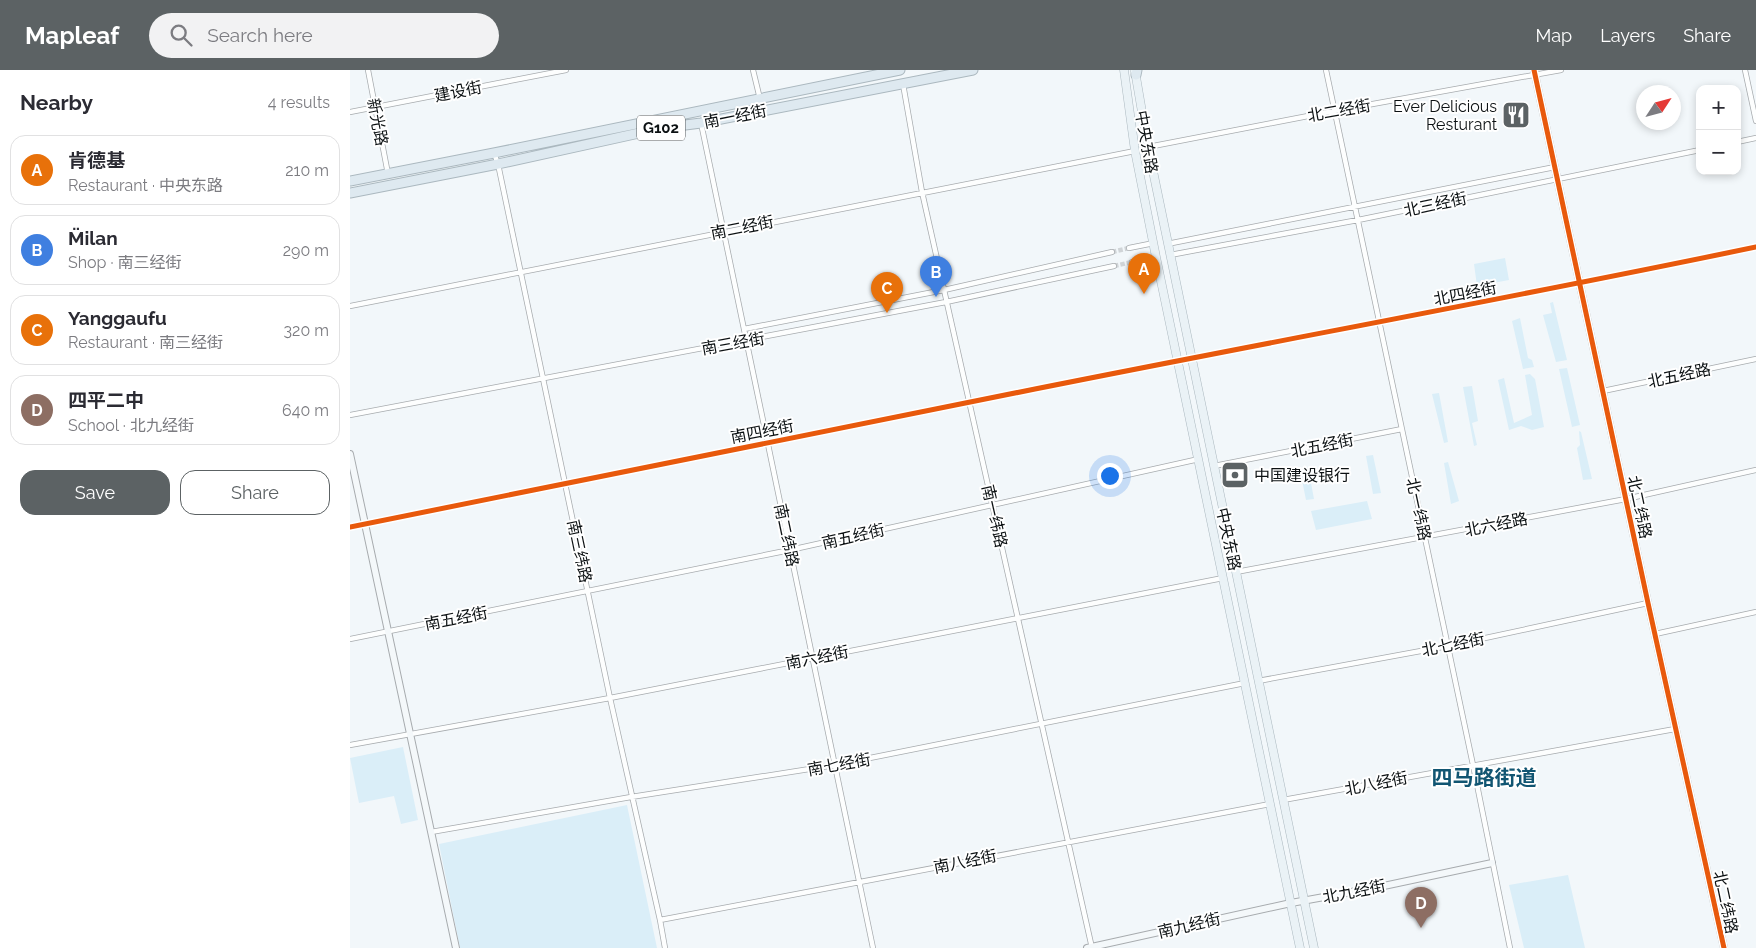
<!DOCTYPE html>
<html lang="en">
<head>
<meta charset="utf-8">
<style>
  :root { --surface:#fff; --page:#f2f2f3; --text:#2b2b33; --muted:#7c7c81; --line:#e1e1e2; --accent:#5c6264 }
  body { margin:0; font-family:Raleway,"Noto Sans SC",sans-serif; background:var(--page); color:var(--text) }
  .controls { position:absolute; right:15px; top:15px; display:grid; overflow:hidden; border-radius:10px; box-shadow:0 2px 8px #0003 }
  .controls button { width:45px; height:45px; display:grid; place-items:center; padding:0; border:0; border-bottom:1px solid var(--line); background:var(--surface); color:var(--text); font:25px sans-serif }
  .compass { position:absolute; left:1286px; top:15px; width:45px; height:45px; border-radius:50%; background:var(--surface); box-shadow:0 2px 8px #0003; rotate:54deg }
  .you { position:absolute; left:759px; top:405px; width:18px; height:18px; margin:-12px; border:4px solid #fff; border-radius:50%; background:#1a73e8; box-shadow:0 0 0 8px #1a73e833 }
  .badge { display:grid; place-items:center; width:32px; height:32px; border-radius:50%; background:var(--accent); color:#fff; font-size:16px; font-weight:700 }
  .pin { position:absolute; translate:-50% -41px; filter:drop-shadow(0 1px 2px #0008) }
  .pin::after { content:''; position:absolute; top:26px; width:18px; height:15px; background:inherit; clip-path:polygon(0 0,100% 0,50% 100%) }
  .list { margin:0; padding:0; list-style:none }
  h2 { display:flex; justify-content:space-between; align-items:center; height:65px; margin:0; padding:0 20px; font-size:21px }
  h2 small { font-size:16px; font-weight:400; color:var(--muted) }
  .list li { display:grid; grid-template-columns:32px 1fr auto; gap:15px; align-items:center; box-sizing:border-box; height:70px; margin:0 10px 10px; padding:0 10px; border:1px solid var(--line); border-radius:15px }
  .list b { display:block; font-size:19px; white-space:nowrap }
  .list p { margin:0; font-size:16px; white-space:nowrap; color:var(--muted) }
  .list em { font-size:16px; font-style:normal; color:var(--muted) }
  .actions { display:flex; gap:10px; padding:15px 20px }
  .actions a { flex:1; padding:11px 0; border:1px solid var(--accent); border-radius:15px; text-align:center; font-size:18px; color:var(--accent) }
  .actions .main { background:var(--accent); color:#fff }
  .icon { flex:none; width:28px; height:28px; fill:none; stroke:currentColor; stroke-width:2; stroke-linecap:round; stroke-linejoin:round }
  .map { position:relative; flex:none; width:1406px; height:878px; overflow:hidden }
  header { display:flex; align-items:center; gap:30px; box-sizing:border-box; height:70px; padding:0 25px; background:var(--accent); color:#fff }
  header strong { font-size:24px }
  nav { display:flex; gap:28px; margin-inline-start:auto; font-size:18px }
  .search { width:350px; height:45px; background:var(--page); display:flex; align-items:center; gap:12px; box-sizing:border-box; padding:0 18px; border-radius:28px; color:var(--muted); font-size:19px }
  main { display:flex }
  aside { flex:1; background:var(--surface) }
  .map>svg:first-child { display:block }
  .green { fill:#daeef8 }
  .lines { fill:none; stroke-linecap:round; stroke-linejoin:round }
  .street-tunnel { stroke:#d0d4d7; stroke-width:4.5; stroke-dasharray:4.5 2; stroke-linecap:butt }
  .street-casing { stroke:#a7abae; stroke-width:6 }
  .secondary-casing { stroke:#a7abae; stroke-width:8 }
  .primary-casing { stroke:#abb8bf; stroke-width:9 }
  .highway-casing { stroke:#abb8bf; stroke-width:11 }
  .street { stroke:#fdfefe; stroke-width:4.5 }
  .secondary { stroke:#f4f8fa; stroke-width:6 }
  .primary { stroke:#eaf2f6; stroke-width:8 }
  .highway { stroke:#dee9f0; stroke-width:9 }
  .cycleway-casing { stroke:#fff; stroke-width:8 }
  .cycleway { stroke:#e8590c; stroke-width:5 }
  .labels { text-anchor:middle; stroke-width:4; stroke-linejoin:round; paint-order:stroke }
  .shield { fill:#fff; stroke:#55585a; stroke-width:1 }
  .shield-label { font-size:15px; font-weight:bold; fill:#0c1113 }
  .street-label { font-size:16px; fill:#0c1113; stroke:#fff }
  .poi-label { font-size:16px; fill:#0c1113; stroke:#fff; text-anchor:end }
  .district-label { font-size:21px; font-weight:bold; fill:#115572; stroke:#fff }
</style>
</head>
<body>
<header>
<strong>Mapleaf</strong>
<div class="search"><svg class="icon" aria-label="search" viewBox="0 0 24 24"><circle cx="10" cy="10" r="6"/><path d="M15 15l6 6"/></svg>Search here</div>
<nav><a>Map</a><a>Layers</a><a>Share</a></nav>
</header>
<main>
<aside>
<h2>Nearby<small>4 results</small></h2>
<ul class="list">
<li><span class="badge" style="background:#e8710a">A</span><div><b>肯德基</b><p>Restaurant · 中央东路</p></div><em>210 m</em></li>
<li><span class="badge" style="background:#3f7fe0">B</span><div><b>M̈ilan</b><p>Shop · 南三经街</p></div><em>290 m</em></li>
<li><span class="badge" style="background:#e8710a">C</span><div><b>Yanggaufu</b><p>Restaurant · 南三经街</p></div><em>320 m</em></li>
<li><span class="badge" style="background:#8d6e63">D</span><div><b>四平二中</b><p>School · 北九经街</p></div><em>640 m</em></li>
</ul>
<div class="actions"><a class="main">Save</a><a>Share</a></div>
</aside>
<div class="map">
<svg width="1406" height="878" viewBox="0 0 1406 878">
  <rect width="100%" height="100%" fill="#f2f7fa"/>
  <path class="green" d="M1155 188 1159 210 1127 216 1124 194Z
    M1203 232 1217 290 1206 292 1193 245 1202 243 1200 233Z
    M1170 248 1178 288 1182 290 1184 297 1173 299 1162 251Z
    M1217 298 1230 355 1222 357 1209 299Z
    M1180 304 1185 309 1194 357 1182 360 1171 356 1159 360 1148 310 1154 308 1164 353 1182 345 1175 305Z
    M1122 316 1128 351 1122 353 1127 375 1124 376 1113 317Z
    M1089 323 1098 372 1094 373 1082 324Z
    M1229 361 1231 362 1242 409 1233 410 1227 378 1230 375Z
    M1023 385 1031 423 1023 424 1016 386Z
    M1098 392 1109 431 1101 434 1094 393Z
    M958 397 964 429 956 430 950 400Z
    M1017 431 1022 449 966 460 961 441Z
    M53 677 68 750 51 754 44 726 9 733 0 688Z
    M277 735 307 878H110L89 774Z
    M1218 805 1235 878H1174L1159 815Z"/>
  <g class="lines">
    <path class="street-tunnel" d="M762 182 779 178
      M764 196 782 192"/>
    <defs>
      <path id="street" d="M18 0 38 104
        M403 0 410 29
        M976 0 1123 695 1160 878
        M1395 0 1406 51
        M553 14 572 122 742 878
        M0 42 216 0
        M351 53 523 878
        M1387 72 1406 68
        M798 77 984 41 1211 0
        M144 83 148 94 260 628 310 850 315 878
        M817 174 1205 97
        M779 178 804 173
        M820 185 1008 150 1350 80
        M782 192 806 187
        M0 236 785 81
        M394 259 594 220 762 182
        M1253 321 1406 289
        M0 345 596 232 764 196
        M864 396 1052 359
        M0 457C229 413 457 364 685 319 925 271 1166 227 1406 177
        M886 502 1276 429 1406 400
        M1305 564 1406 542
        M0 569 440 480 849 389
        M908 611 1098 576 1298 533
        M0 675 260 628 873 508
        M933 730 1325 659
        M81 762 281 727 485 695 895 613
        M310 850 920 734"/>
      <path id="secondary" d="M1184 0 1298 533 1374 878
        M0 384 106 878
        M737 878 941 833 1029 817 1142 793"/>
      <path id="primary" d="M774 0 785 81 806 187 950 878
        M785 1 798 77 964 878"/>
      <path id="highway" d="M786 5 787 0
        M0 111 144 83 550 0
        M0 123 148 94 312 58 351 53 623 0"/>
    </defs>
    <use href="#street" class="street-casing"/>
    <use href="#secondary" class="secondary-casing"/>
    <use href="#primary" class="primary-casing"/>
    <use href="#highway" class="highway-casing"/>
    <use href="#street" class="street"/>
    <use href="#secondary" class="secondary"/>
    <use href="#primary" class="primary"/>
    <use href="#highway" class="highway"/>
    <defs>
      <path id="cycleway" d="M1184 0 1298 533 1374 878
        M0 457C229 413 457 364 685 319 925 271 1166 227 1406 177"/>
    </defs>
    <use href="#cycleway" class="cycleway-casing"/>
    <use href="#cycleway" class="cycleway"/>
  </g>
  <defs>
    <symbol id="restaurant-square" viewBox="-11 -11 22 22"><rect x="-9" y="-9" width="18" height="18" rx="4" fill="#5c6264" stroke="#fff"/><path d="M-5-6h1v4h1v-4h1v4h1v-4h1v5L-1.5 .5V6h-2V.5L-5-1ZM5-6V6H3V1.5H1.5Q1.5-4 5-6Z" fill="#fff"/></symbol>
    <symbol id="bank-square" viewBox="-11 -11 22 22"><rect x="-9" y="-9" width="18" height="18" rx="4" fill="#5c6264" stroke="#fff"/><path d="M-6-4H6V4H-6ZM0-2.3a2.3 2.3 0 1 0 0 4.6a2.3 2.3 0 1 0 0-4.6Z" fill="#fff"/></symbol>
  </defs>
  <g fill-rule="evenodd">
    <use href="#restaurant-square" x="1150" y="29" width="32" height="32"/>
    <use href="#bank-square" x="869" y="389" width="32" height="32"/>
  </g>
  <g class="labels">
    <rect class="shield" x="287" y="45.5" width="48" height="25" rx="4"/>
    <g class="shield-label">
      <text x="311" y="63">G102</text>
    </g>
    <g class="street-label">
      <text transform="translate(108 21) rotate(-11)" y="6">建设街</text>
      <text transform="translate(989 40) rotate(-10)" y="6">北二经街</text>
      <text transform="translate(385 46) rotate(-11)" y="6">南一经街</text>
      <text transform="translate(28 52) rotate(79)" y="6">新光路</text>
      <text transform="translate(797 72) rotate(80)" y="6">中央东路</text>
      <text transform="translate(1085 134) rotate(-12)" y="6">北三经街</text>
      <text transform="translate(392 157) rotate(-11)" y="6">南二经街</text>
      <text transform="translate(1115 223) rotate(-11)" y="6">北四经街</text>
      <text transform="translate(383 273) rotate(-10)" y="6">南三经街</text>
      <text transform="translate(1329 305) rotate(-12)" y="6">北五经路</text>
      <text transform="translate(412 361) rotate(-11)" y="6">南四经街</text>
      <text transform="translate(972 375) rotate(-11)" y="6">北五经街</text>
      <text transform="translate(1290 437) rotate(78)" y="6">北二纬路</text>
      <text transform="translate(1069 439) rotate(78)" y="6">北一纬路</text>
      <text transform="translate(645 446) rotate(77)" y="6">南一纬路</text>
      <text transform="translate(1146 454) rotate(-11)" y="6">北六经路</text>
      <text transform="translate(437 465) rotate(78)" y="6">南二纬路</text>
      <text transform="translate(503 466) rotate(-13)" y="6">南五经街</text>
      <text transform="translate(879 469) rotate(78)" y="6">中央东路</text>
      <text transform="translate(230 481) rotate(78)" y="6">南三纬路</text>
      <text transform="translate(106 548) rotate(-11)" y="6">南五经街</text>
      <text transform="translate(1103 574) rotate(-11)" y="6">北七经街</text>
      <text transform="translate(467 587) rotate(-11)" y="6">南六经街</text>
      <text transform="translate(489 694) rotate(-10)" y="6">南七经街</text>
      <text transform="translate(1026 713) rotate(-11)" y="6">北八经街</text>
      <text transform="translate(615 791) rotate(-11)" y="6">南八经街</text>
      <text transform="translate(1004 821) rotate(-11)" y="6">北九经街</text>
      <text transform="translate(1376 832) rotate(78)" y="6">北二纬路</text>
      <text transform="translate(839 855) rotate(-13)" y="6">南九经街</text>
    </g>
    <g class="poi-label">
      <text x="1147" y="42">Ever Delicious<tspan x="1147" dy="18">Resturant</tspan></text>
      <text x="904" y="411" text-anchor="start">中国建设银行</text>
    </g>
    <g class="district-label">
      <text x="1134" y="715">四马路街道</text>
    </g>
  </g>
</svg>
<div class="controls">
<button>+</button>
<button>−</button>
</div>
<svg class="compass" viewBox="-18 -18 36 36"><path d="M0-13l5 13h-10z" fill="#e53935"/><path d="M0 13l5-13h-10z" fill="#7c7c81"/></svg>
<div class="you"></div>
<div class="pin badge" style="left:794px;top:224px;background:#e8710a">A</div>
<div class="pin badge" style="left:586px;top:227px;background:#3f7fe0">B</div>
<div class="pin badge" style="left:537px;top:243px;background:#e8710a">C</div>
<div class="pin badge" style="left:1071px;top:858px;background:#8d6e63">D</div>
</div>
</main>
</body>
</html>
